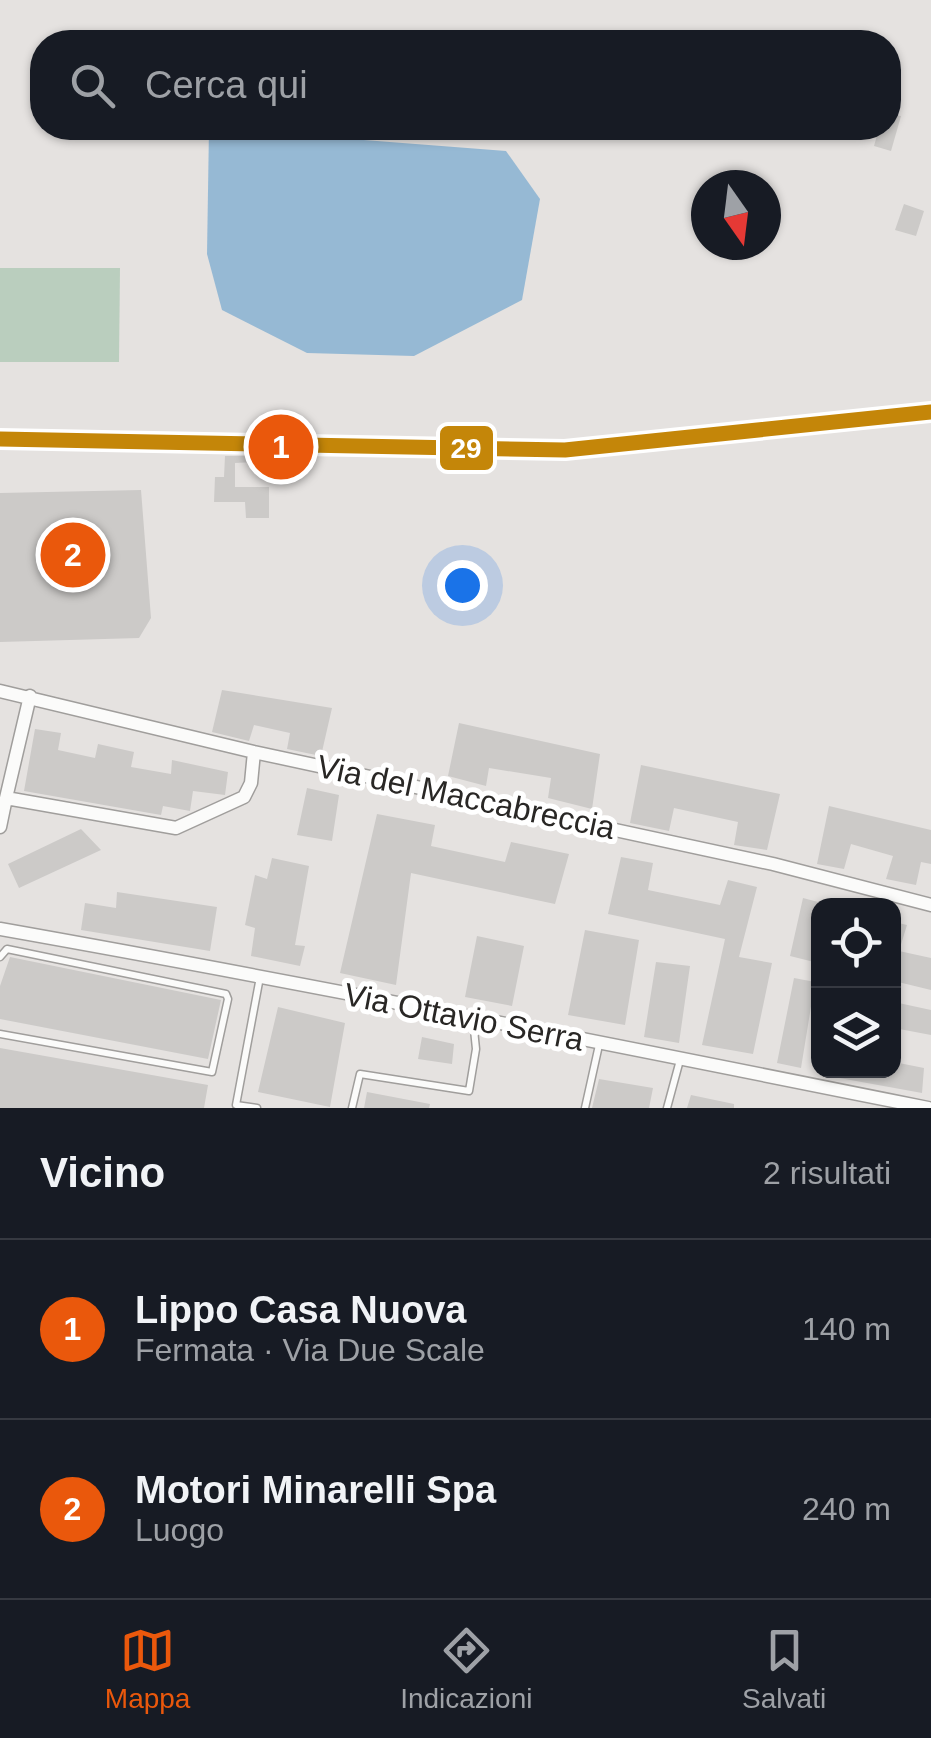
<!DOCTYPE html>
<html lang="it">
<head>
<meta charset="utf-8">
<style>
  :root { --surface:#171b24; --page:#20242c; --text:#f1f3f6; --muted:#9ea1a6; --line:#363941; --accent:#ea580c }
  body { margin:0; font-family:Helvetica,sans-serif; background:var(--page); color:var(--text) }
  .controls { position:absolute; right:30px; bottom:30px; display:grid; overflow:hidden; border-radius:20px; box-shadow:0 2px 8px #0004 }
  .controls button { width:90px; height:90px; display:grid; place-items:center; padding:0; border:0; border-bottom:2px solid var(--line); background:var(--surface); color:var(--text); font:50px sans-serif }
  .compass { position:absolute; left:691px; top:170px; width:90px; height:90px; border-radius:50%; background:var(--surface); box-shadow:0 2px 8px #0004; rotate:166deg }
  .you { position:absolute; left:462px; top:585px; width:35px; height:35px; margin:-25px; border:8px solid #fff; border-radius:50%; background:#1a73e8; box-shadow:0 0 0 15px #1a73e833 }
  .badge { display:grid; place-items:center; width:65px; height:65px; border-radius:50%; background:var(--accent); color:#fff; font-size:32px; font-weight:700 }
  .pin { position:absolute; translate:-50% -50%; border:5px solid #fff; box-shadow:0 2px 10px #0006 }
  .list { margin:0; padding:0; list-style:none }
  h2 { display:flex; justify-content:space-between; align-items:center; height:130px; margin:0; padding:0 40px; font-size:42px }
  h2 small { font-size:32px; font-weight:400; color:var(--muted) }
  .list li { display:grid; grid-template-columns:65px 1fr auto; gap:30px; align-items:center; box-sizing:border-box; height:180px; padding:0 40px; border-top:2px solid var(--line) }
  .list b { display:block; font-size:38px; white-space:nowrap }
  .list p { margin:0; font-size:32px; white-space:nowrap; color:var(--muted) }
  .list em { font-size:32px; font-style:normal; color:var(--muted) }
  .icon { flex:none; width:55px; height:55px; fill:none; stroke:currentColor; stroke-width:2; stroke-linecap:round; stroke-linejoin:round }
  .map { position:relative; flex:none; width:931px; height:1108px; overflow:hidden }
  .search { position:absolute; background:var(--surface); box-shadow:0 2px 8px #0004; left:30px; right:30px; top:30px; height:110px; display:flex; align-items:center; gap:25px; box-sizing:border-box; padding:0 35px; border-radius:40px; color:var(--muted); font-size:38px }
  .sheet { height:490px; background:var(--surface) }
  nav { display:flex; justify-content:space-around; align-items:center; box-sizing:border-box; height:140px; border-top:2px solid var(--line); background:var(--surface); font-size:28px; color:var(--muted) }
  nav a { display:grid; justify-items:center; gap:5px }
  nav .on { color:var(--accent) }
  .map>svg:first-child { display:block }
  .green { fill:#bacebe }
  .water { fill:#96b9d4 }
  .building { fill:#cccac8 }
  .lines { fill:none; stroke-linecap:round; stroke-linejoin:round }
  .lane-casing { stroke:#a09e9c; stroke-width:9 }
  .street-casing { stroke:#a09e9c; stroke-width:15 }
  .secondary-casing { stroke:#a09e9c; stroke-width:20 }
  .lane { stroke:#fbfbfa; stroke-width:6 }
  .street { stroke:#fbfbfa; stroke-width:12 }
  .secondary { stroke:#fbfbfa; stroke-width:18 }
  .bus-1-casing { stroke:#fff; stroke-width:22 }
  .bus-1 { stroke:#c48609; stroke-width:15 }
  .labels { text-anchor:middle; stroke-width:10; stroke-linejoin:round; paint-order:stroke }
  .street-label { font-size:32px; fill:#292725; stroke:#fff }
  .line-badge { stroke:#fff; stroke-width:4 }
  .badge-label { font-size:28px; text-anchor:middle; font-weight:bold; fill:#fff }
</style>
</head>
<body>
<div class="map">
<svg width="931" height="1108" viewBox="0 0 931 1108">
  <rect width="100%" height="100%" fill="#e5e2e0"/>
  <path class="green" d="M0 268H120L119 362H0Z"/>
  <path class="water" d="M209 128 506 151 540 199 522 300 414 356 307 353 222 310 207 254Z"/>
  <path class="building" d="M888 114 901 116 891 151 874 146 879 128H888Z
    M904 204 924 211 916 236 895 230Z
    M225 456H255V462L235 463V487H269V518H246L245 502H214L215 477H224Z
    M141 490 151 618 139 638 0 642V493Z
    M222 690 332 708 321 756 287 749 290 733 254 725 249 741 212 732Z
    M459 723 600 754 592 809 548 798 551 778 489 768 486 786 448 776Z
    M35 729 61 733 58 750 95 758 98 744 134 752 131 767 171 774 172 760 228 772 225 795 193 791 190 811 163 806 161 815 24 791Z
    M641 765 780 794 767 850 734 845 738 822 674 808 669 831 630 823Z
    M307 788 339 795 332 841 297 835Z
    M829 806 931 830V864L921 862 916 885 886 879 893 856 851 844 844 869 817 864Z
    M377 814 435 825 431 846 505 862 511 842 569 854 555 904 411 873 396 985 340 973Z
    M81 829 101 850 19 888 8 864Z
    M621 857 653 863 648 890 720 905 728 880 757 887 739 957 772 963 753 1054 702 1045 725 939 608 914Z
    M272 858 309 866 295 945 305 946 300 966 251 956 255 928 245 925 255 875 267 879Z
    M117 892 217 907 210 951 81 930 85 903 116 908Z
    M803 898 818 902V963L790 956Z
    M894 922 907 925 899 951 931 958V990L894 981Z
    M585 930 639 940 625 1025 568 1015Z
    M477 936 524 946 512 1006 465 997Z
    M10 957 221 1000 208 1059 0 1019V986Z
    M656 962 690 966 679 1043 644 1037Z
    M794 978 815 982 801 1068 777 1063Z
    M894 1002 931 1010V1035L894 1028Z
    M278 1007 345 1023 330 1107 258 1092Z
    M422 1037 454 1044 452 1064 418 1059Z
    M0 1048 208 1085 204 1108H0Z
    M894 1062 924 1068 922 1093 823 1075 824 1070H894Z
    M599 1079 653 1088 649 1108H592Z
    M367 1092 430 1104 429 1108H364Z
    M691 1095 734 1104V1108H687Z"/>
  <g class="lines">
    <defs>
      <path id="lane" d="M0 957 7 949 226 994 228 999 212 1072 0 1034
        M257 1108 236 1105 260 977
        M352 1108 360 1074 469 1091 476 1049 473 1020
        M585 1108 599 1045
        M667 1108 680 1060"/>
      <path id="street" d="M0 691 254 752 773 864 931 905
        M6 798 30 696
        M0 827 6 798 176 828 244 797 251 783 254 752
        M0 929C310 984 619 1046 928 1108"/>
      <path id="secondary" d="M0 439 565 450 931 412"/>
    </defs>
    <use href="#lane" class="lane-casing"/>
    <use href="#street" class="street-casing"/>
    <use href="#secondary" class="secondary-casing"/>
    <use href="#lane" class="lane"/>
    <use href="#street" class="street"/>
    <use href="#secondary" class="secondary"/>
    <defs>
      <path id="bus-1" d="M0 439 565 450 931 412"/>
    </defs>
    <use href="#bus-1" class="bus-1-casing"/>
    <use href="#bus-1" class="bus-1"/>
  </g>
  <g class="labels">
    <g class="street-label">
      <text transform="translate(466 797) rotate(12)" y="11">Via del Maccabreccia</text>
      <text transform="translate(464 1017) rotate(11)" y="11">Via Ottavio Serra</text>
    </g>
  </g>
  <rect class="line-badge" x="438" y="424" width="57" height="48" rx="10" fill="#c48609"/>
  <g class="badge-label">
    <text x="466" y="458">29</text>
  </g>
</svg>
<div class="controls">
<button><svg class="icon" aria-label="locate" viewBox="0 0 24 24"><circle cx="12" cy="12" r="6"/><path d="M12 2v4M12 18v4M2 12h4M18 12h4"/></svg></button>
<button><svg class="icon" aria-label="layers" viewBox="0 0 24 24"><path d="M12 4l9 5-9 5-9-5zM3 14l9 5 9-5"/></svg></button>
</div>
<svg class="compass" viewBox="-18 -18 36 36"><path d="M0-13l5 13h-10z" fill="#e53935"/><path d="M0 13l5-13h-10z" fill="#9ea1a6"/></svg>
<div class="you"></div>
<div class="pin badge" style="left:281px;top:447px">1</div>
<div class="pin badge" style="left:73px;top:555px">2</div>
<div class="search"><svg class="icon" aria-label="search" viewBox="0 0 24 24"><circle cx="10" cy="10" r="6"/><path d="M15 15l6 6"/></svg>Cerca qui</div>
</div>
<section class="sheet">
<h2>Vicino<small>2 risultati</small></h2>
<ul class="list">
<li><span class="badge">1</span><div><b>Lippo Casa Nuova</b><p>Fermata · Via Due Scale</p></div><em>140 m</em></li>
<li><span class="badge">2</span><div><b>Motori Minarelli Spa</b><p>Luogo</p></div><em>240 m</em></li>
</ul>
</section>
<nav>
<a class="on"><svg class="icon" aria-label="map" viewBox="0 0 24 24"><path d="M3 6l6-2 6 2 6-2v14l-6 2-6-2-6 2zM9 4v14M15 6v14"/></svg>Mappa</a>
<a><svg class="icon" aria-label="directions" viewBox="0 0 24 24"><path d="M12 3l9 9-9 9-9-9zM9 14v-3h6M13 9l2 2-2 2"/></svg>Indicazioni</a>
<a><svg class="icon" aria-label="saved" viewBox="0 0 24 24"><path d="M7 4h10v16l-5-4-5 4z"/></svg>Salvati</a>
</nav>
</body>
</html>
